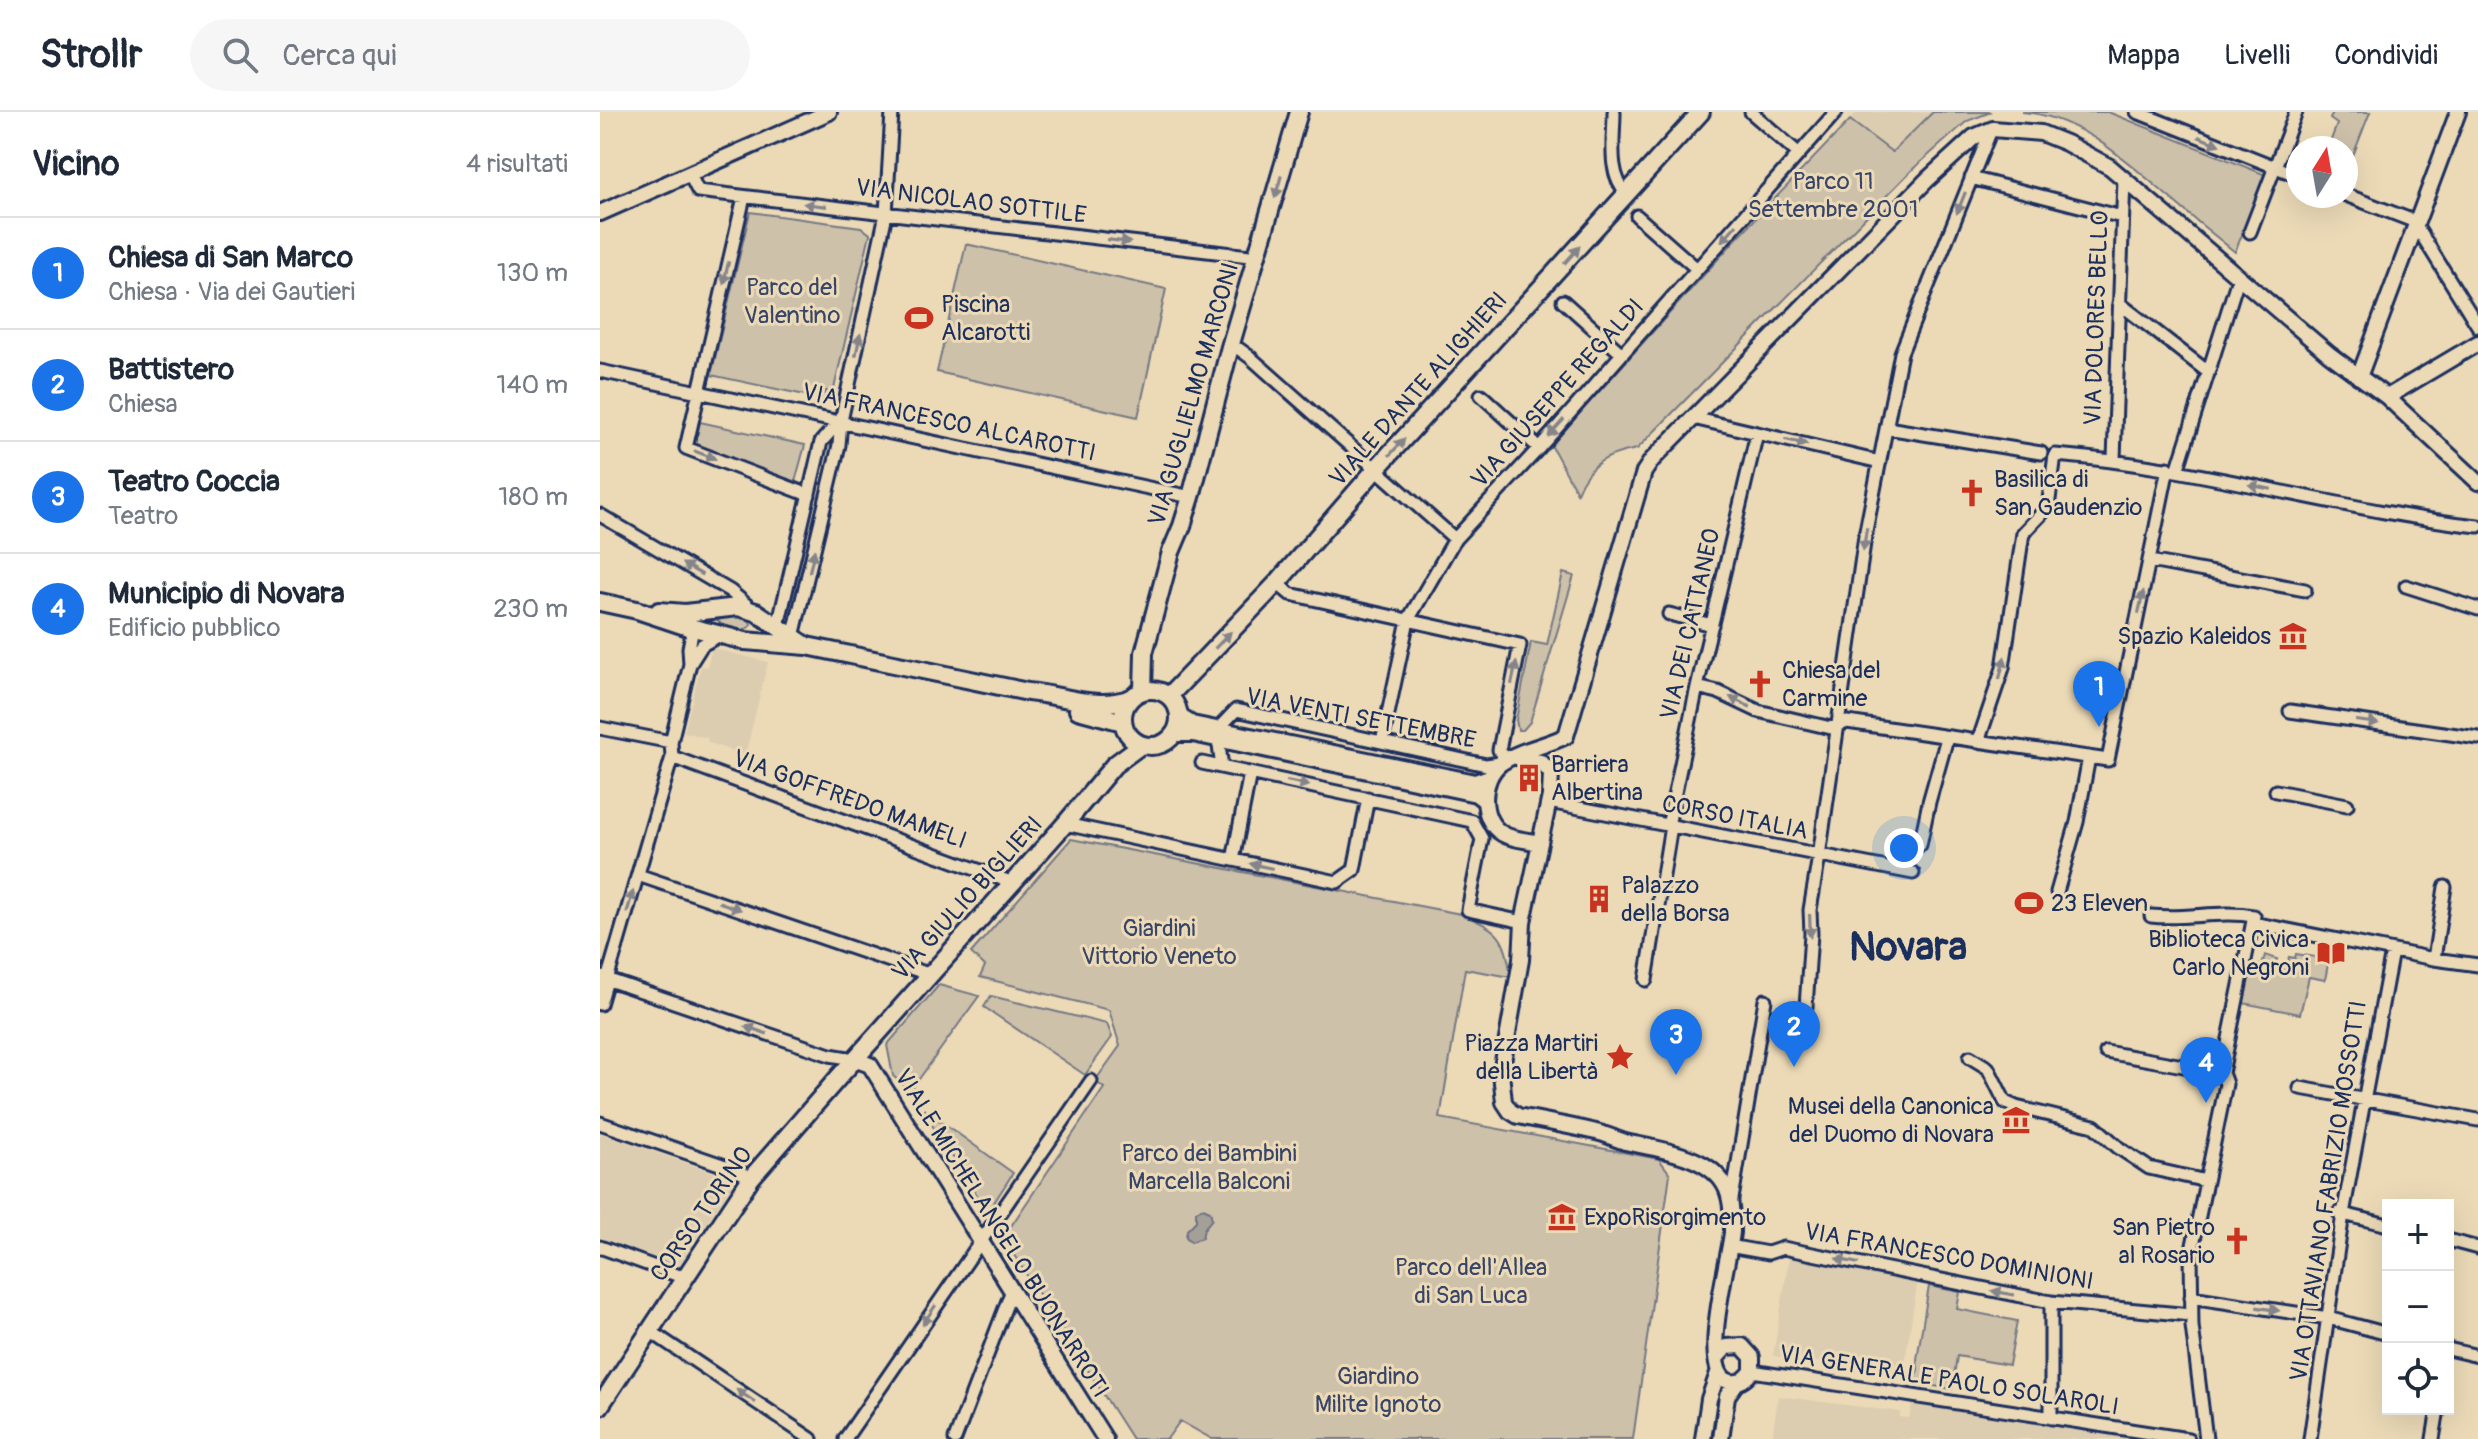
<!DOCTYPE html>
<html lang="it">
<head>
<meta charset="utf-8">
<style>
  :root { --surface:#fff; --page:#f6f6f7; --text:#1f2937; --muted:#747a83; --line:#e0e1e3; --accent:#1a73e8 }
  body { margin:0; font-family:Pangolin,sans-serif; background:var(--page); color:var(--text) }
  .controls { position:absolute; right:24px; bottom:24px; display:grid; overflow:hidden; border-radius:0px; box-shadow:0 8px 32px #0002 }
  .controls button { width:72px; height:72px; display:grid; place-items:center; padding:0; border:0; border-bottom:2px solid var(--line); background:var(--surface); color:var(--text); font:40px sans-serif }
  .compass { position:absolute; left:1686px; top:24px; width:72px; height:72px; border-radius:50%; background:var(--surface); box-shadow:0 8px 32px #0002; rotate:11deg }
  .you { position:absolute; left:1304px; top:736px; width:28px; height:28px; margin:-20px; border:6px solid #fff; border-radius:50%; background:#1a73e8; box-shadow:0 0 0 12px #1a73e833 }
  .badge { display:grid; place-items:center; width:52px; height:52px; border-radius:50%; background:var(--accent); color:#fff; font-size:26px; font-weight:700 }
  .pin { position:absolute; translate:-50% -66px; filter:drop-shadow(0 2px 4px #0008) }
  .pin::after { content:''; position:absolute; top:42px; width:28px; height:24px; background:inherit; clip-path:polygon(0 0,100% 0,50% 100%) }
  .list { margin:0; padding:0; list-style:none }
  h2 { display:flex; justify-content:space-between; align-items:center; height:104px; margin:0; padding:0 32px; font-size:34px }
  h2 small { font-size:26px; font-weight:400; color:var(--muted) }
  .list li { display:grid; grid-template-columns:52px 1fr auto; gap:24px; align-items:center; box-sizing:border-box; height:112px; padding:0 32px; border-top:2px solid var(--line) }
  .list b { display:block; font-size:30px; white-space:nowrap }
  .list p { margin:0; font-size:26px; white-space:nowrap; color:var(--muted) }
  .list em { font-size:26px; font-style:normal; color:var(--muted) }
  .icon { flex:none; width:44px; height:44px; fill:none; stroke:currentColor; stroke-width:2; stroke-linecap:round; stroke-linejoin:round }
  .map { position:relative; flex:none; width:1878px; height:1327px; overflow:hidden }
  header { display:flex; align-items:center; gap:48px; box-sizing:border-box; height:112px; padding:0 40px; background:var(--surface); border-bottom:2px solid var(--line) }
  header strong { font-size:38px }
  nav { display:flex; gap:44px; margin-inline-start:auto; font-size:28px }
  .search { width:560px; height:72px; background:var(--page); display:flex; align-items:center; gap:20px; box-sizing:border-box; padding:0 28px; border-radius:44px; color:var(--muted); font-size:30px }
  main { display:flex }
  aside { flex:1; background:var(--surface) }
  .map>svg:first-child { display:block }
  .built { fill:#dccdb0 }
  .green { fill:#cec1aa; stroke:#747884; stroke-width:2 }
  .water { fill:#a4a098; stroke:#6d7381; stroke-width:2 }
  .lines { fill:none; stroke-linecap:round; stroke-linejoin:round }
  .minor-casing { stroke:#1b2f5e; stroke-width:17 }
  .tertiary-casing { stroke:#1b2f5e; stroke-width:20 }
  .secondary-casing { stroke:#1b2f5e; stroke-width:22 }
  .minor { stroke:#ecdab7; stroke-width:11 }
  .tertiary { stroke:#ecdab7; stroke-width:14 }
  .secondary { stroke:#ecdab7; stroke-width:16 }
  .oneway { fill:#84848a }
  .labels { text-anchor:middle; stroke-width:6; stroke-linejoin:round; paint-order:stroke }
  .park-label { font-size:24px; fill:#364569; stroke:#ecdab7 }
  .street-label { font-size:24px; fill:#1b2f5e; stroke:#ecdab7 }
  .poi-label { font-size:24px; fill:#1b2f5e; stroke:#ecdab7; text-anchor:start }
  .town-label { font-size:40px; font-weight:bold; fill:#1b2f5e; stroke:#ecdab7 }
</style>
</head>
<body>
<header>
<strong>Strollr</strong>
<div class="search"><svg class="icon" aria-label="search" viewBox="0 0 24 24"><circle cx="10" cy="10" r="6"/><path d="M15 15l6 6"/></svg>Cerca qui</div>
<nav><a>Mappa</a><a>Livelli</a><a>Condividi</a></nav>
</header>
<main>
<aside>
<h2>Vicino<small>4 risultati</small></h2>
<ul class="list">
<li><span class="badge">1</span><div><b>Chiesa di San Marco</b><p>Chiesa · Via dei Gautieri</p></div><em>130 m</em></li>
<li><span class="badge">2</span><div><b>Battistero</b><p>Chiesa</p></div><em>140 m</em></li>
<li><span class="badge">3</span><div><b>Teatro Coccia</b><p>Teatro</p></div><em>180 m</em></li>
<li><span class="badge">4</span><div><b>Municipio di Novara</b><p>Edificio pubblico</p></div><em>230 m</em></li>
</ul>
</aside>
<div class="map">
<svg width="1878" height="1327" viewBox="0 0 1878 1327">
  <rect width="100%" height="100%" fill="#ecdab7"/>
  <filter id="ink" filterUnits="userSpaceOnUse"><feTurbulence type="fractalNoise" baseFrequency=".0125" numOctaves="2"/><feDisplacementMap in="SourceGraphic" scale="16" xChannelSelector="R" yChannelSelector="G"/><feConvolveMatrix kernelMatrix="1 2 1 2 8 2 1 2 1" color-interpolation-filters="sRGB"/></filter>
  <g filter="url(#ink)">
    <path class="built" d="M1257 0H1333L1292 40 1250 8Z
      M112 536 168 550 145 644 107 630 108 626 84 620 101 554 107 555Z
      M0 1021 135 1068 78 1154 0 1125Z
      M1194 1143 1318 1167 1303 1262 1173 1244 1189 1146Z
      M1178 1284 1300 1300V1305L1309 1306 1312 1292 1544 1327H1172Z"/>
    <path class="green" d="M1333 0H1391L1367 9 1313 57 1037 337C1006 343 989 351 977 381L951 333 1138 125 1250 8 1292 40Z
      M1422 0H1508L1666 63 1635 140C1611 121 1587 101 1564 81 1523 46 1478 4 1422 0Z
      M1733 0H1770L1752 46 1746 44V36H1728L1737 12 1730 7Z
      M150 100 261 115 270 122 233 281 226 279 224 287 111 263Z
      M366 132 566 177 538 305 337 260Z
      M100 310 205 333 195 370 95 333Z
      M963 461 974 464 973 467 930 610 923 618H918L916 608 931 530 947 533Z
      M127 501 149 505 151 513C143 523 124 519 118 508Z
      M471 727 861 802C900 818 905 824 911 865L865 857 840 1006 1059 1047 1070 1062 1033 1327H612L580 1309 567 1327H532L403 1126 504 976 495 969 520 934 509 898 380 865 385 854 371 841Z
      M1696 842 1729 847 1725 868 1709 865 1700 902 1643 891 1652 852 1662 854 1665 843 1677 847 1675 855 1698 861 1700 854 1688 849 1689 845 1695 846Z
      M339 873 379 884 314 974 307 976 293 964 287 933Z
      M391 884 507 912 512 925 485 963 384 895Z
      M325 998 413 1061 388 1100 325 1002Z
      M1329 1174 1360 1180 1357 1197 1417 1209 1409 1253 1357 1244 1352 1277 1316 1271 1315 1264 1318 1258 1317 1247Z"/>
    <path class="water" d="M603 1096 610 1099 612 1107 604 1117 602 1126 591 1130 586 1125 587 1118 596 1109V1099Z"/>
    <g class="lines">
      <defs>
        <path id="minor" d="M1014 0C1014 27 1007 62 1027 82
          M1151 0 1199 42
          M1537 0 1698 64
          M89 61 98 79 658 145
          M1371 66 1522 105
          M1746 83 1816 110
          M144 85 86 336 209 383
          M1037 104 1097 157
          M1815 112 1878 214
          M1650 120 1696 0
          M963 189 1022 242
          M1519 191 1608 260
          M630 235 639 237 650 245 855 427
          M0 259 591 385
          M881 283 939 336
          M1093 306 1280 350
          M1287 316 1441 341
          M1514 347 1524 67
          M1577 359 1636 173
          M0 403 130 479 149 495
          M1550 449 1705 478
          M677 471 690 482 920 533 899 638 906 648
          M1806 474 1878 497
          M1069 502 1112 513
          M178 514 221 330 240 309
          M193 525 239 333 241 309 286 102 292 0
          M90 552 102 533 122 522
          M1097 575 1118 580 1158 599 1231 616 1247 610 1508 648 1568 356
          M1690 599 1878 626
          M0 616 71 630
          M618 617 636 598 886 653 901 651
          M618 627 622 655
          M782 630 808 508 855 427 939 336 1236 0
          M1378 630 1403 556 1423 421 1448 395 1455 343C1598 354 1736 398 1878 414
          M72 645 413 771
          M602 651 872 709 882 727 868 798 923 810
          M1676 679 1747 693
          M949 690 1313 761
          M465 712 737 770 754 758 768 686
          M1068 714 1097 575 1157 321
          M1320 733 1329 690 1347 626
          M633 748 650 661
          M38 763 331 863
          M1457 780 1477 710 1489 645
          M1551 804C1586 808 1620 798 1654 804L1622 961 1626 972 1591 1143 1592 1214 1606 1327
          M1653 811 1834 847 1878 853
          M1834 847 1845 775
          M0 865 230 943 254 947
          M1046 868 1071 714
          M0 892 72 645 71 630 90 552 89 536 93 516
          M1206 895 1211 822 1210 798 1219 744 1265 424 1301 241 1391 18
          M1506 940 1622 961
          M1370 945 1388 956 1405 990 1416 995 1494 1014 1519 1036 1549 1056 1606 1069
          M1700 976 1878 1008
          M0 1011 134 1057 151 1066
          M1131 1093 1165 888
          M1739 1101 1788 1113
          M1848 1128 1878 1136
          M1129 1134 1168 1141 1183 1136 1451 1190 1591 1203
          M0 1135 85 1166
          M1591 1185 1728 1206 1788 1222
          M1451 1190V1306
          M50 1219 211 1327
          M1848 1237 1878 1244
          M1152 1259 1588 1327
          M245 1327 491 969
          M355 1327 412 1178
          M1710 1327 1743 1102 1792 839
          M1833 1327 1838 1297"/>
        <path id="tertiary" d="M0 101 229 0
          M1759 265 1858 0
          M1787 285 1878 231
          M579 604 592 612 875 670 889 665
          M575 622H593L876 682 885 689
          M916 645 941 650 951 661 950 684 923 810 921 848 901 961 904 990 910 999 918 1004C944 1009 971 1014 996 1020 1006 1022 1015 1027 1025 1030 1056 1037 1113 1043 1127 1078 1132 1091 1132 1106 1132 1120 1130 1146 1096 1264 1131 1270 1141 1272 1147 1266 1152 1259V1245L1142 1234 1126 1235 1118 1244
          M940 731C928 728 913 728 903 722 879 709 880 667 901 651 919 638 946 634 966 624L1044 360 1052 348 1327 68 1374 25 1393 17 1441 21 1466 31 1510 55 1729 242 1787 285 1878 370
          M254 947 270 953 505 1327
          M1103 1327 1109 1287 1118 1261
          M1121 1327 1127 1284 1137 1270"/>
        <path id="secondary" d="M0 490 37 498 82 513 145 529 207 534 428 580C463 583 497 599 531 586
          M59 499 85 501 138 495 156 500 205 533
          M523 606a28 28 0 1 1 56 0a28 28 0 1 1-56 0Z
          M543 579 544 541 571 440 582 414 591 385 630 235 699 0
          M569 584 677 471 776 357 1101 0
          M478 598 523 610
          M0 1294 151 1066 238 966 465 712 514 653 541 633"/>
      </defs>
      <use href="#minor" class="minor-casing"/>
      <use href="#tertiary" class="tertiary-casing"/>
      <use href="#secondary" class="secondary-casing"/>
      <use href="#minor" class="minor"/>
      <use href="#tertiary" class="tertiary"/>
      <use href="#secondary" class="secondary"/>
    </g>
    <defs><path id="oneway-solid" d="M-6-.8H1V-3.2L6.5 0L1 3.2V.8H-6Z" transform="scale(2)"/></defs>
    <g class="oneway">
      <use href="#oneway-solid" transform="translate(1609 29) rotate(22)"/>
      <use href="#oneway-solid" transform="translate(678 75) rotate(106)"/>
      <use href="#oneway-solid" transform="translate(1361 91) rotate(112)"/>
      <use href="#oneway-solid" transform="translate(215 93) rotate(-173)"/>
      <use href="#oneway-solid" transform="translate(1129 121) rotate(132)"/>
      <use href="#oneway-solid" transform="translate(519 129) rotate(7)"/>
      <use href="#oneway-solid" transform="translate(972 143) rotate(-48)"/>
      <use href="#oneway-solid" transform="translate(126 161) rotate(103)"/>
      <use href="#oneway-solid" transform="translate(258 233) rotate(-78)"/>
      <use href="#oneway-solid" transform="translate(956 316) rotate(132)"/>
      <use href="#oneway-solid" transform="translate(1196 330) rotate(13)"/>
      <use href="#oneway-solid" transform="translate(797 335) rotate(-48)"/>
      <use href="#oneway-solid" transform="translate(105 343) rotate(21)"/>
      <use href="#oneway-solid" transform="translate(1660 375) rotate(-169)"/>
      <use href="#oneway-solid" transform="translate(1265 427) rotate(99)"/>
      <use href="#oneway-solid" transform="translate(212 449) rotate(-77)"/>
      <use href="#oneway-solid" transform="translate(92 457) rotate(-150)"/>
      <use href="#oneway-solid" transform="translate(1541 490) rotate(-78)"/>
      <use href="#oneway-solid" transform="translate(623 528) rotate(-46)"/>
      <use href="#oneway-solid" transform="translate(1402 556) rotate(-77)"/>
      <use href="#oneway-solid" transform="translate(914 561) rotate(-78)"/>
      <use href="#oneway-solid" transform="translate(1140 590) rotate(-154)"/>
      <use href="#oneway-solid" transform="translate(1767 610) rotate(8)"/>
      <use href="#oneway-solid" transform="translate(698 671) rotate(12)"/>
      <use href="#oneway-solid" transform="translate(661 754) rotate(-168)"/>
      <use href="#oneway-solid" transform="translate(30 790) rotate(-74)"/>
      <use href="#oneway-solid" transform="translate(130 794) rotate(19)"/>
      <use href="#oneway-solid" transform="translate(1210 814) rotate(88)"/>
      <use href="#oneway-solid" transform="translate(156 918) rotate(-161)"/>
      <use href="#oneway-solid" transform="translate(1247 1149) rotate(-168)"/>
      <use href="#oneway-solid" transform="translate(1403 1181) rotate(-169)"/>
      <use href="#oneway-solid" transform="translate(1668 1197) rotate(9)"/>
      <use href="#oneway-solid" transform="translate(329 1203) rotate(124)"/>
      <use href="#oneway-solid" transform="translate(146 1284) rotate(-146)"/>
    </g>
  </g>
  <defs>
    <symbol id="stadium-bare" viewBox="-9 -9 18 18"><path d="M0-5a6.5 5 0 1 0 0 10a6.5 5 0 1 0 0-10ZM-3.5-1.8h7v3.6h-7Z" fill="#c8321e" stroke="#ecdab7" stroke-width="2.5" paint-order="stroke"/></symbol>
    <symbol id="church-bare" viewBox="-9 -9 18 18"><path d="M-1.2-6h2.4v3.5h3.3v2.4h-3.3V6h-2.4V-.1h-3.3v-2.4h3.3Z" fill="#c8321e" stroke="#ecdab7" stroke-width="2.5" paint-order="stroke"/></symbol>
    <symbol id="museum-bare" viewBox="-9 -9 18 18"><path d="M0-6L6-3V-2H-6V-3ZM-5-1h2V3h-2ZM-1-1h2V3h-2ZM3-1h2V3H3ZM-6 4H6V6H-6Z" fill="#c8321e" stroke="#ecdab7" stroke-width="2.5" paint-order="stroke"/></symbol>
    <symbol id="building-bare" viewBox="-9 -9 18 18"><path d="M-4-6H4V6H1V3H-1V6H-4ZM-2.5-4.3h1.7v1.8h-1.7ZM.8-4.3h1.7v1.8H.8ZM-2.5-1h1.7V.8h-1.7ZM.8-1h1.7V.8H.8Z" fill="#c8321e" stroke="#ecdab7" stroke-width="2.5" paint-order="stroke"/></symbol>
    <symbol id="library-bare" viewBox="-9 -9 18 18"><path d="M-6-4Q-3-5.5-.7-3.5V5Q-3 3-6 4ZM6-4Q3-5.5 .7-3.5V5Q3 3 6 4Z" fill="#c8321e" stroke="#ecdab7" stroke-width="2.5" paint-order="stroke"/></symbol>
    <symbol id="sight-bare" viewBox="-9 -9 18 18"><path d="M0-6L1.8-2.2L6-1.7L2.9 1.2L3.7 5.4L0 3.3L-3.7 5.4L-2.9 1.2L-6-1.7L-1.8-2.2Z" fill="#c8321e" stroke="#ecdab7" stroke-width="2.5" paint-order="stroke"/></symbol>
  </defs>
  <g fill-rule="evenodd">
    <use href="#stadium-bare" x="299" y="186" width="40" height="40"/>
    <use href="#church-bare" x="1352" y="361" width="40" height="40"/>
    <use href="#museum-bare" x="1673" y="504" width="40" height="40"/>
    <use href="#church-bare" x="1140" y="552" width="40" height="40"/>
    <use href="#building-bare" x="909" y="646" width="40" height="40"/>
    <use href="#building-bare" x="979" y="767" width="40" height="40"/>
    <use href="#stadium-bare" x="1409" y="771" width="40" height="40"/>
    <use href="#library-bare" x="1711" y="821" width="40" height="40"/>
    <use href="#sight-bare" x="1000" y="925" width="40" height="40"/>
    <use href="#museum-bare" x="1396" y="988" width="40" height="40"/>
    <use href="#museum-bare" x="942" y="1085" width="40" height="40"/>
    <use href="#church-bare" x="1617" y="1109" width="40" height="40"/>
  </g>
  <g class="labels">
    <g class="park-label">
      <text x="1233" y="77">Parco 11<tspan x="1233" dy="28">Settembre 2001</tspan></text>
      <text x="192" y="183">Parco del<tspan x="192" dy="28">Valentino</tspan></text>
      <text x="559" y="824">Giardini<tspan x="559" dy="28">Vittorio Veneto</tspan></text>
      <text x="609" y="1049">Parco dei Bambini<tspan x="609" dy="28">Marcella Balconi</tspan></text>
      <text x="871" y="1163">Parco dell'Allea<tspan x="871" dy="28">di San Luca</tspan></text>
      <text x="778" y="1272">Giardino<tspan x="778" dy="28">Milite Ignoto</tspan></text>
    </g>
    <g class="street-label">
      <text transform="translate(371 89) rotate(7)" y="8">VIA NICOLAO SOTTILE</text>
      <text transform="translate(1496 206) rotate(-88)" y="8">VIA DOLORES BELLO</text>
      <text transform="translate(818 277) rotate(-48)" y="8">VIALE DANTE ALIGHIERI</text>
      <text transform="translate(957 281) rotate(-48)" y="8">VIA GIUSEPPE REGALDI</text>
      <text transform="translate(593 282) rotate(-74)" y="8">VIA GUGLIELMO MARCONI</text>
      <text transform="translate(349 310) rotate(12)" y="8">VIA FRANCESCO ALCAROTTI</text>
      <text transform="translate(1090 512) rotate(-77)" y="8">VIA DEI CATTANEO</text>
      <text transform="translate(761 606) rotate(11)" y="8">VIA VENTI SETTEMBRE</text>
      <text transform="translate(250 687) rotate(20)" y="8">VIA GOFFREDO MAMELI</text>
      <text transform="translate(1135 705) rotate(11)" y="8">CORSO ITALIA</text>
      <text transform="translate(367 786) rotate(-48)" y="8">VIA GIULIO BIGLIERI</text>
      <text transform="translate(1728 1079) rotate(-81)" y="8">VIA OTTAVIANO FABRIZIO MOSSOTTI</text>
      <text transform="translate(101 1102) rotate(-55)" y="8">CORSO TORINO</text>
      <text transform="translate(402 1121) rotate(58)" y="8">VIALE MICHELANGELO BUONARROTI</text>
      <text transform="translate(1349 1144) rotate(10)" y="8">VIA FRANCESCO DOMINIONI</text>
      <text transform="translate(1349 1268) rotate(9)" y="8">VIA GENERALE PAOLO SOLAROLI</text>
    </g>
    <g class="poi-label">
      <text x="341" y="200">Piscina<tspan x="341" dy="28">Alcarotti</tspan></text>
      <text x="1394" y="375">Basilica di<tspan x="1394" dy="28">San Gaudenzio</tspan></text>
      <text x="1671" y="532" text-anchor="end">Spazio Kaleidos</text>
      <text x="1182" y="566">Chiesa del<tspan x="1182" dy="28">Carmine</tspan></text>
      <text x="951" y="660">Barriera<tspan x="951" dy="28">Albertina</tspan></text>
      <text x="1021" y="781">Palazzo<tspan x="1021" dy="28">della Borsa</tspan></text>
      <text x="1451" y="799">23 Eleven</text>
      <text x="1709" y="835" text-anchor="end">Biblioteca Civica<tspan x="1709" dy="28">Carlo Negroni</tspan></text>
      <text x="998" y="939" text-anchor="end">Piazza Martiri<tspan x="998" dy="28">della Libertà</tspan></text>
      <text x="1394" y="1002" text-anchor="end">Musei della Canonica<tspan x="1394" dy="28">del Duomo di Novara</tspan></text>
      <text x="984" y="1113">ExpoRisorgimento</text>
      <text x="1615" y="1123" text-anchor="end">San Pietro<tspan x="1615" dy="28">al Rosario</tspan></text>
    </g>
    <g class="town-label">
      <text x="1308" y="848">Novara</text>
    </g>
  </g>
</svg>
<div class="controls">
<button>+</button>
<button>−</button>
<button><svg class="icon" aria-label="locate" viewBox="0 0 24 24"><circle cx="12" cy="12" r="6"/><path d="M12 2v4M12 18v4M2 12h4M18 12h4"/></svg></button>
</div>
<svg class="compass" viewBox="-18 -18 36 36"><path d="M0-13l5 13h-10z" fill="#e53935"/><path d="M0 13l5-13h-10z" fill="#747a83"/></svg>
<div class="you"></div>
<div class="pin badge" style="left:1499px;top:615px">1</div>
<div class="pin badge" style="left:1194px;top:955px">2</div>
<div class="pin badge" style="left:1076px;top:963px">3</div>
<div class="pin badge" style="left:1606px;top:991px">4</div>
</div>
</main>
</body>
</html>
